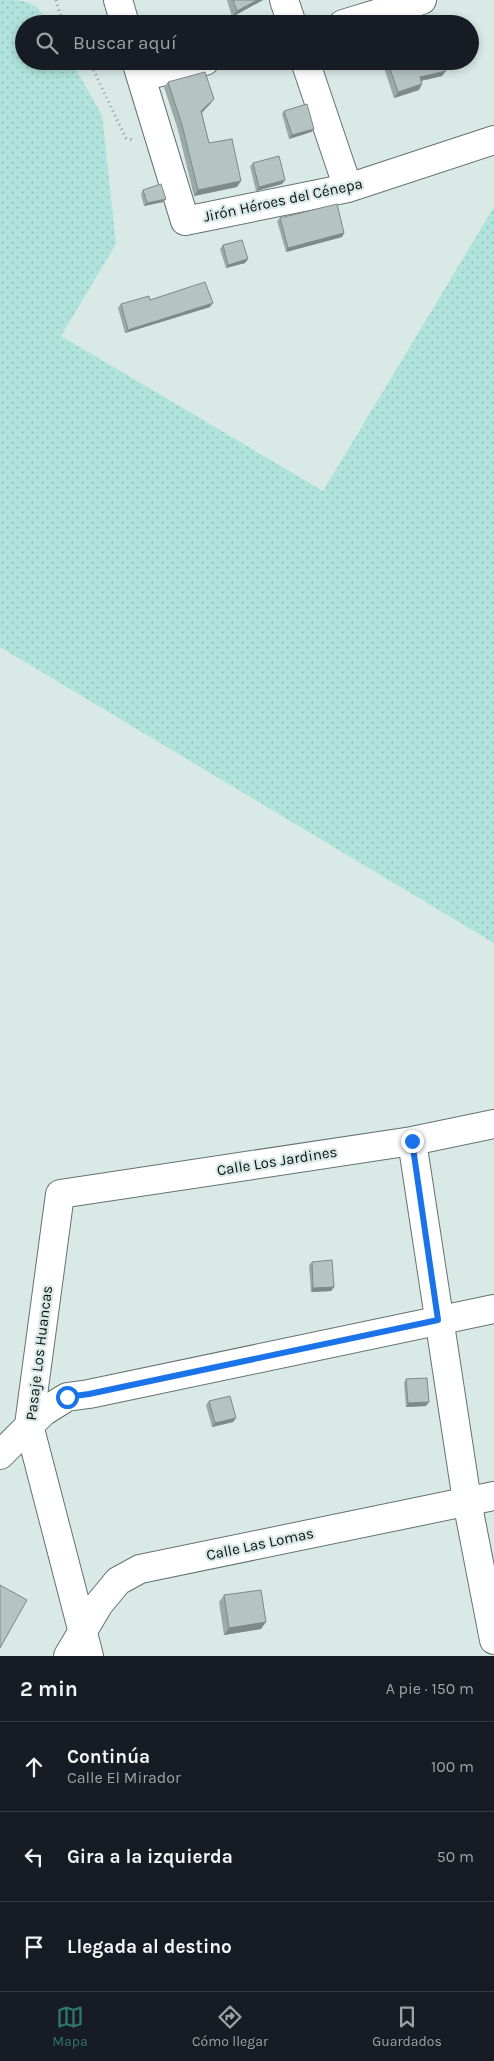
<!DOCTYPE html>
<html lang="es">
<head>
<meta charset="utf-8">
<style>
  :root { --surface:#171b24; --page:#242831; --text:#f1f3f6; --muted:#9ea1a6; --line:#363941; --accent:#2f766d }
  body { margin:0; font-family:Karla,sans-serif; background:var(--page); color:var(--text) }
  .stop { position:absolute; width:15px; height:15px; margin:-11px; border:4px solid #1a73e8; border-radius:50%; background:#fff }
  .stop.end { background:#1a73e8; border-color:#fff; box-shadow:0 1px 5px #0008 }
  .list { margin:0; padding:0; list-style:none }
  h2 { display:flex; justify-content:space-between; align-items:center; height:65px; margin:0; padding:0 20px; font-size:21px }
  h2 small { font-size:16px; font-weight:400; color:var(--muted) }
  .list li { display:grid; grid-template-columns:32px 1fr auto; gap:15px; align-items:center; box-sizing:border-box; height:90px; padding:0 20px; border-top:1px solid var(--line) }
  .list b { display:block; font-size:19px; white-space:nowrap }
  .list p { margin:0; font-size:16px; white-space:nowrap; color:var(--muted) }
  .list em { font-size:16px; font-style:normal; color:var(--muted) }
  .icon { flex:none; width:28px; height:28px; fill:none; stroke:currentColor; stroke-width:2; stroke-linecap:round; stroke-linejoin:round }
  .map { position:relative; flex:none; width:494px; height:1656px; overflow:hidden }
  .search { position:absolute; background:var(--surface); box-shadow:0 2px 8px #0003; left:15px; right:15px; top:15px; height:55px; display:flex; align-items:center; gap:12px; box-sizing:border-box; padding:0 18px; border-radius:28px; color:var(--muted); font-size:19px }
  .sheet { height:335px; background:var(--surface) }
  nav { display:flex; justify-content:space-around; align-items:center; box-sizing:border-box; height:70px; border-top:1px solid var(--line); background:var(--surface); font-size:14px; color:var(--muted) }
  nav a { display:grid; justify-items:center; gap:2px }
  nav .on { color:var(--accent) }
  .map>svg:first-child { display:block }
  .grass { fill:url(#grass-dots) }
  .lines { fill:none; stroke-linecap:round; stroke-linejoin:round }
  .minor-casing { stroke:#647370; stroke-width:30 }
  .path { stroke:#8a9694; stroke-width:3; stroke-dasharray:1 4; stroke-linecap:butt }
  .minor { stroke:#fff; stroke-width:28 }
  .wall { fill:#9ba9a7 }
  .shaded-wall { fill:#7e8988 }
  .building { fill:#b4c4c2; stroke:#7e8988 }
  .route { stroke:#1a73e8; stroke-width:6 }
  .labels { text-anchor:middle; stroke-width:4.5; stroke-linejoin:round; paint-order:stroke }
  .street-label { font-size:15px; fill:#0b1110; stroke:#d8e9e6 }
</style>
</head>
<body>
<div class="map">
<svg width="494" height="1656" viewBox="0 0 494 1656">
  <defs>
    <pattern id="grass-dots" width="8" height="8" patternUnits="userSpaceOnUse" patternTransform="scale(1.25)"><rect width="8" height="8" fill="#afe3db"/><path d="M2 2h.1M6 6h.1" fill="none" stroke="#95c2bb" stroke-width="1.8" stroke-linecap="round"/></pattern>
  </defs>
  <rect width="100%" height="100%" fill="#d8e9e6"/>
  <path class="grass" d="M0 0C28 0 35 0 49 24H24V61H71L102 115 116 244 61 336 323 491 494 207V943L0 647Z"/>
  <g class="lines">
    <defs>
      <path id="minor" d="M118 0 125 24
        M284 0 292 24
        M343 24 422 0
        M136 61 185 221 348 188 494 140
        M305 61 348 188
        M141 77 205 61
        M412 1141 467 1501 494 1640
        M0 1455 43 1412 67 1397 89 1394 494 1309
        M68 1656 99 1604 118 1581 140 1569 494 1496
        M89 1656 29 1425 60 1194 412 1141 494 1124"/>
    </defs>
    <use href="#minor" class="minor-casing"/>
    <path class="path" d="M56 0 63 24
      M89 61 126 138 133 140"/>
    <use href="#minor" class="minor"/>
  </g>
  <path class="wall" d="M227 0H263L232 17Z
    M388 63 442 76 421 81 419 90 394 98 384 68Z
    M168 82 214 99 210 104 202 113 209 143 237 187 194 196 178 130 164 87Z
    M284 111 314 129 311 132 289 139 282 114Z
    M253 163 285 180 282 184 256 191 250 166Z
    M143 190 166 199 163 202 144 206 141 194Z
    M280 218 344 233 342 237 286 252 277 221Z
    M223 245 248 259 245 263 226 268 220 249Z
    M150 300 210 307 125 333 118 308 121 304Z
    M312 1262 334 1287 331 1291 311 1292 309 1265Z
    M406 1379 426 1406 406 1407 404 1383Z
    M209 1401 236 1418 233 1422 212 1427 206 1405Z
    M224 1595 261 1629 224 1635 219 1602Z"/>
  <path class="shaded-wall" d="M257 0H263L232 17 237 11Z
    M446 71 442 76 416 82 420 77Z
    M422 84 419 90 394 98 398 92Z
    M214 99 210 104 197 117 201 111Z
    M314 129 311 132 289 139 292 135Z
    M285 180 282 184 256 191 259 187Z
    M241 181 237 187 194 196 198 190Z
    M166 199 163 202 144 206 147 203Z
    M344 233 342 237 286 252 288 248Z
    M248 259 245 263 226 268 228 265Z
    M213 303 210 307 125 333 128 330Z
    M334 1287 331 1291 311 1292 313 1288Z
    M429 1402 426 1406 406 1407 408 1403Z
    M236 1418 233 1422 212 1427 215 1423Z
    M266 1622 261 1629 224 1635 229 1628Z"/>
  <path class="building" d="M233 0H257L237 11Z
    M394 61H444L446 71 420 77 422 84 398 92 388 63Z
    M205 72 214 99 201 111 209 143 232 139 241 181 198 190 182 125 168 82Z
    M307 104 314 129 292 135 284 111Z
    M279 156 285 180 259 187 253 163Z
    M161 184 166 199 147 203 143 190Z
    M337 204 344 233 288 248 280 218Z
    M242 240 248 259 228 265 223 245Z
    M205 282 213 303 128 330 121 304 149 296 150 300Z
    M332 1260 334 1287 313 1288 312 1262Z
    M427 1378 429 1402 408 1403 406 1379Z
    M230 1396 236 1418 215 1423 209 1401Z
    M0 1585 27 1600 0 1648Z
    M261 1590 266 1622 229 1628 224 1595Z"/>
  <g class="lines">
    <path class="route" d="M67 1397 89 1394 438 1320 412 1141"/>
  </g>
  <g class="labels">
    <g class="street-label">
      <text transform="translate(283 200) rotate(-12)" y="5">Jirón Héroes del Cénepa</text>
      <text transform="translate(277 1161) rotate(-9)" y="5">Calle Los Jardines</text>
      <text transform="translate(39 1353) rotate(-83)" y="5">Pasaje Los Huancas</text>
      <text transform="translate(260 1544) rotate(-12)" y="5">Calle Las Lomas</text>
    </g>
  </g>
</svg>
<div class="stop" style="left:67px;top:1397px"></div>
<div class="stop end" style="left:412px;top:1141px"></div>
<div class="search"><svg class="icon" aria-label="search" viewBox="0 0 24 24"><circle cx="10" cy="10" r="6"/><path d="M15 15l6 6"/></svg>Buscar aquí</div>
</div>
<section class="sheet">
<h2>2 min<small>A pie · 150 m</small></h2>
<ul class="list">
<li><svg class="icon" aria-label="ahead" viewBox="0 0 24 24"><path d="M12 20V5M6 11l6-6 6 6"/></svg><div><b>Continúa</b><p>Calle El Mirador</p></div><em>100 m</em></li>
<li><svg class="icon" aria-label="left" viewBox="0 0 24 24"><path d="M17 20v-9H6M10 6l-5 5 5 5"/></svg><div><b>Gira a la izquierda</b></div><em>50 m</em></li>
<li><svg class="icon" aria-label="arrive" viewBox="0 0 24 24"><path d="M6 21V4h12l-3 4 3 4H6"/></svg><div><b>Llegada al destino</b></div></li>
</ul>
</section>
<nav>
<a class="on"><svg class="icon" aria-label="map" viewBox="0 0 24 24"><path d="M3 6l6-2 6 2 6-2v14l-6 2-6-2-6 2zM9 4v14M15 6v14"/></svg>Mapa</a>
<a><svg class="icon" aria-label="directions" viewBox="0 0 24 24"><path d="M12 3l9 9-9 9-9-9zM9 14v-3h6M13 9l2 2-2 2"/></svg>Cómo llegar</a>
<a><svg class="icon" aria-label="saved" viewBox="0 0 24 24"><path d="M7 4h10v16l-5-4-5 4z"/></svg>Guardados</a>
</nav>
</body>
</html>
